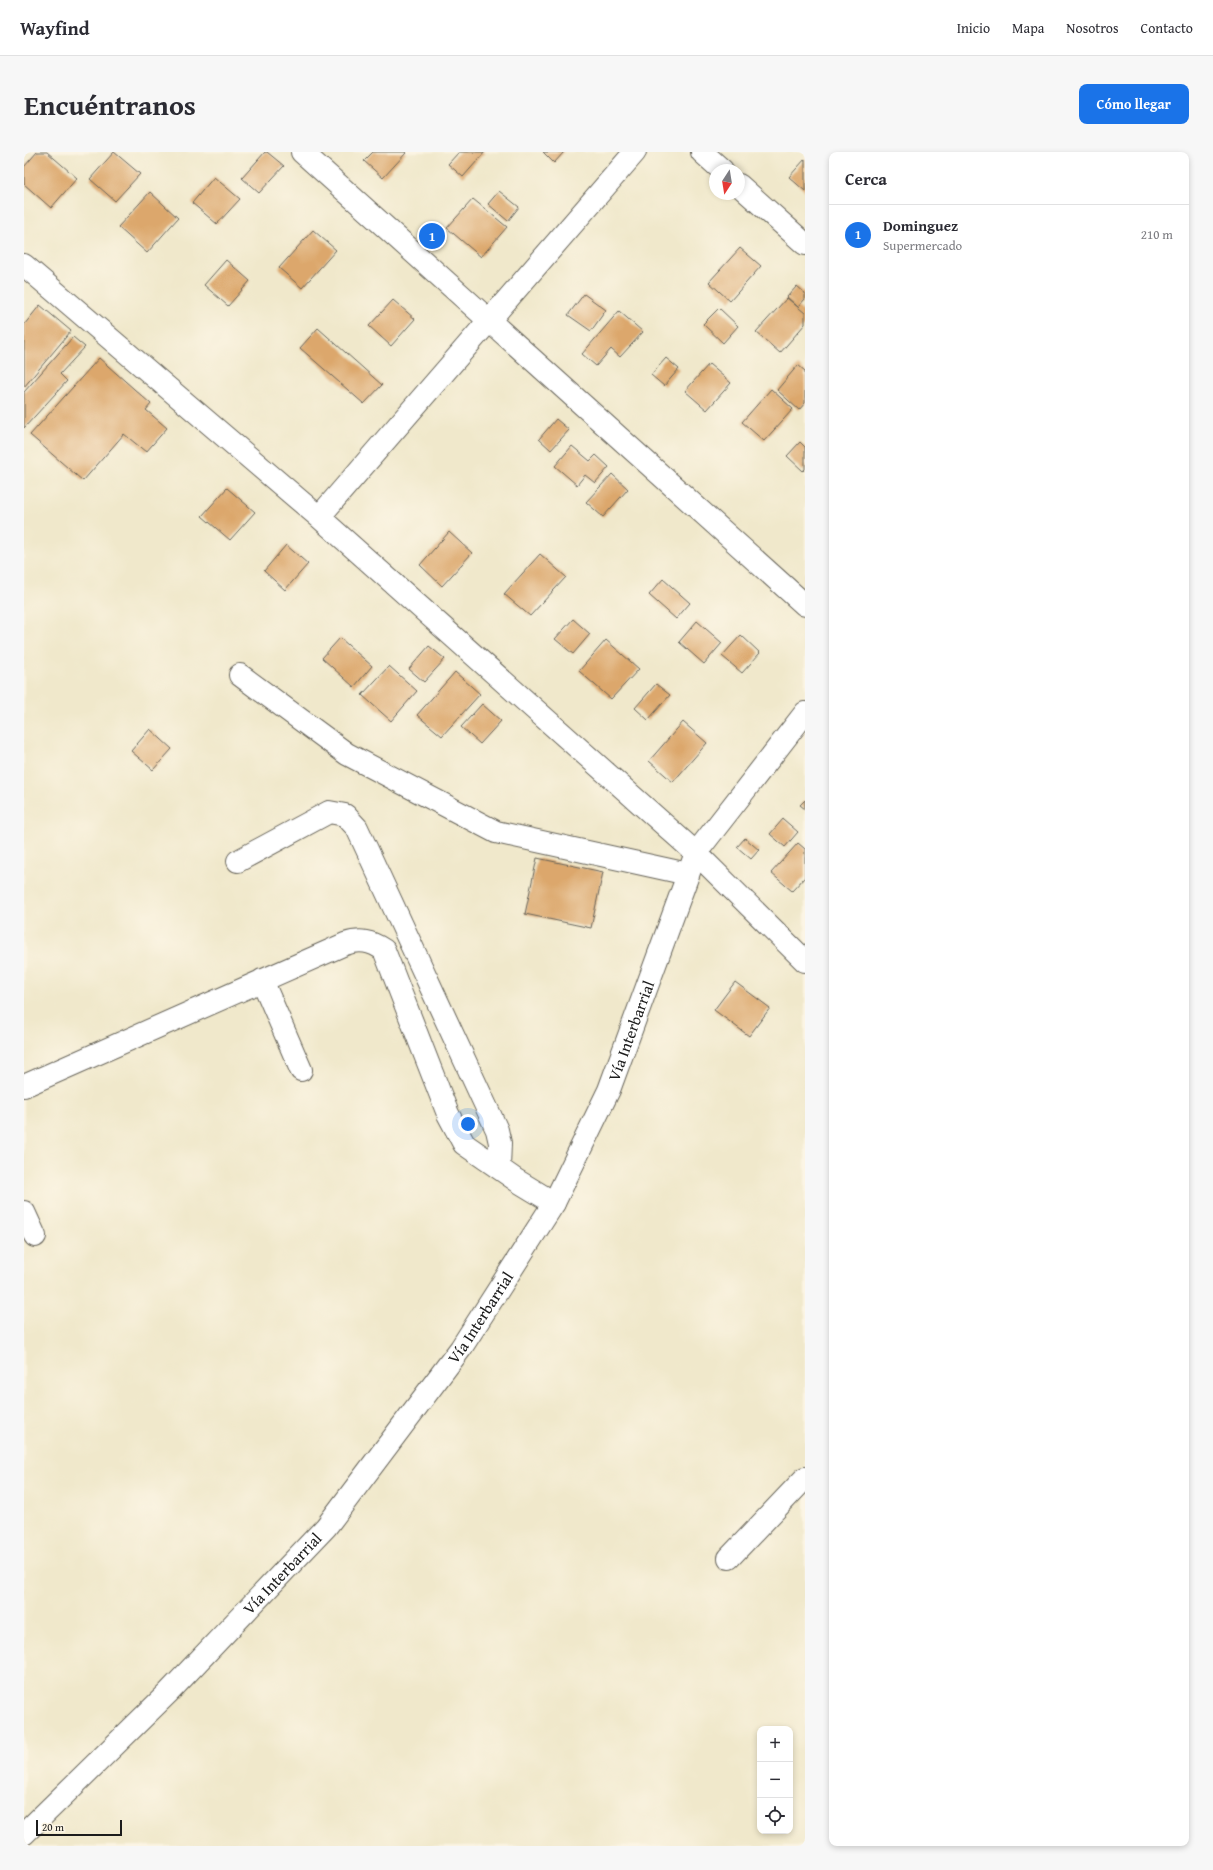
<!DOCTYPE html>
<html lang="es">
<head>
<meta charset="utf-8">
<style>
  :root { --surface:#fff; --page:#f7f7f7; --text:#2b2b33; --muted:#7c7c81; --line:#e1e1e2; --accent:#1a73e8 }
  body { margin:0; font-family:"Gentium Book Plus",serif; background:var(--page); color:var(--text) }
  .controls { position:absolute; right:12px; bottom:12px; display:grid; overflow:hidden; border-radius:8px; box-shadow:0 2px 6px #0003 }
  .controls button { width:36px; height:36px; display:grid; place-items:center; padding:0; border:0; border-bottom:1px solid var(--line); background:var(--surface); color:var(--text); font:20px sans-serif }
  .compass { position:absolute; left:685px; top:12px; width:36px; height:36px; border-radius:50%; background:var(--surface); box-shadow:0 2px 6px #0003; rotate:192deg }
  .scale { position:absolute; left:12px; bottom:10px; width:86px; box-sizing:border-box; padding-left:4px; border:2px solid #1c1c1c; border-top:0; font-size:11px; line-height:14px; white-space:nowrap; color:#1c1c1c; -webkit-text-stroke:3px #fcf5e5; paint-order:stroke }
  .you { position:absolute; left:444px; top:972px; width:14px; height:14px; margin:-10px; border:3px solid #fff; border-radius:50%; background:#1a73e8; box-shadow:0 0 0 6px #1a73e833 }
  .badge { display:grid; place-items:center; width:26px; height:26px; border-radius:50%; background:var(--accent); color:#fff; font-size:13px; font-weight:700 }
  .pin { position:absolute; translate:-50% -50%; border:2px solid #fff; box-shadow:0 1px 4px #0006 }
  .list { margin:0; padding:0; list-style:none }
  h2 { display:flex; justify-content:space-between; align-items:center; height:52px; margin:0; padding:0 16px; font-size:17px }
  h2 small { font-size:13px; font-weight:400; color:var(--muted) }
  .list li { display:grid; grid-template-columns:26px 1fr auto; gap:12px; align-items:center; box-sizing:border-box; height:60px; padding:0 16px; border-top:1px solid var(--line) }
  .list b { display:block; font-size:15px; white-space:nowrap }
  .list p { margin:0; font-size:13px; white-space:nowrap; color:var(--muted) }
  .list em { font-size:13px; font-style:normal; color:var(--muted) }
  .icon { flex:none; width:22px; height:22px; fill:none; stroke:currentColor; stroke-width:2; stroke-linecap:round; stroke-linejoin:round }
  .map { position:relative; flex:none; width:781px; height:1694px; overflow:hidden; border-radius:8px }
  header { display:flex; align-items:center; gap:24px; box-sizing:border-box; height:56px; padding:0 20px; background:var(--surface); border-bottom:1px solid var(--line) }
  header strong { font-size:19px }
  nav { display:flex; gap:22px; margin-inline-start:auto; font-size:14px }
  .intro { display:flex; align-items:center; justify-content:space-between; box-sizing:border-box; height:96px; padding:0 24px }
  h1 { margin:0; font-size:28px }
  .button { padding:10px 18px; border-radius:8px; background:var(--accent); color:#fff; font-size:14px; font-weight:700 }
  main { display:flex; gap:24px; padding:0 24px }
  aside { flex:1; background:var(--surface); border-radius:8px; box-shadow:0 2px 6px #0003 }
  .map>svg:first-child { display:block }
  .building { fill:#dca76c }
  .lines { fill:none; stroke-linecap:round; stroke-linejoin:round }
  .minor-casing { stroke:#666359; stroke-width:24 }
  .secondary-casing { stroke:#666359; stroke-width:24 }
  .minor { stroke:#fff; stroke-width:22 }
  .secondary { stroke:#fff; stroke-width:22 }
  .labels { text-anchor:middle; stroke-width:3.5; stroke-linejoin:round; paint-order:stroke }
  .street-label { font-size:16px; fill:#1c1c1c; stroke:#fcf5e5 }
</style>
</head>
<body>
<header>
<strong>Wayfind</strong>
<nav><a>Inicio</a><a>Mapa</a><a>Nosotros</a><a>Contacto</a></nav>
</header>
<div class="intro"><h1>Encuéntranos</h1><a class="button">Cómo llegar</a></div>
<main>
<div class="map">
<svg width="781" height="1694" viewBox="0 0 781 1694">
  <rect width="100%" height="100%" fill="#fcf5e5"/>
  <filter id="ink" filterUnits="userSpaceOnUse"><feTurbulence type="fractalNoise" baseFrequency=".025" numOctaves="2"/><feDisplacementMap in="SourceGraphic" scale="8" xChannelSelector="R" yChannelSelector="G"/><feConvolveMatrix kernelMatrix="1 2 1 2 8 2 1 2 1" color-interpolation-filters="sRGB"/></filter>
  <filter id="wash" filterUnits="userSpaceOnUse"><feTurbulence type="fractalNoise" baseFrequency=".012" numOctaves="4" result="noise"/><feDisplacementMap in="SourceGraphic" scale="16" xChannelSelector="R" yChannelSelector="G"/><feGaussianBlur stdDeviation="0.9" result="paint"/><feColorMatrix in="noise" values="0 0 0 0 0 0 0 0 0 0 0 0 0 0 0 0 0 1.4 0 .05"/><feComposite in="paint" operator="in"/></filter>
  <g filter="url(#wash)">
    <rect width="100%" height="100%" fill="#f0e8cb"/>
    <g id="blocks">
      <path class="building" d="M13 0H23L53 26 27 56 0 32V15Z
        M90 0 116 22 91 49 66 27Z
        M241 0H243L260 14 235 41 218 26Z
        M349 0H381L382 1 359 26 340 9Z
        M435 0H461L439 25 424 12Z
        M519 0H540L530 11Z
        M781 7V39L765 25Z
        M190 25 216 47 193 72 168 51Z
        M475 39 495 55 484 69 464 52Z
        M126 40 154 66 123 101 94 75Z
        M449 47 483 75 457 105 423 76Z
        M289 78 312 98 278 136 255 116Z
        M716 96 737 114 706 149 685 130Z
        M202 108 226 129 204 154 180 133Z
        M773 134 781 141V147L774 155 763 145Z
        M560 142 582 158 567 179 544 163Z
        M763 146 781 161V172L756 201 732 180Z
        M369 148 391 167 367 194 345 174Z
        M16 153 47 179 0 235V173Z
        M695 156 714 174 699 191 679 172Z
        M595 159 619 180 596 205 587 197 572 214 558 202Z
        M294 176 358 233 340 252 276 196Z
        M49 185 61 195 36 222 43 229 0 276V240Z
        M75 206 127 252 122 258 143 276 122 300 100 282 59 329 6 283Z
        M642 206 655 217 640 234 627 223Z
        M685 212 707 231 683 258 661 239Z
        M774 213 781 219V251L775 258 753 238Z
        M747 237 769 257 740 289 718 270Z
        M532 267 545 278 527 298 515 287Z
        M776 290 781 295V317L779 319 763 304Z
        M548 294 566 309 572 303 585 315 571 331 561 323 553 333 531 314Z
        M588 322 604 337 579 365 562 350Z
        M203 336 231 360 206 388 178 364Z
        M425 380 448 401 418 434 396 413Z
        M262 393 284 412 261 438 240 419Z
        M516 402 542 425 506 464 480 442Z
        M639 427 666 451 652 467 625 443Z
        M549 467 566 482 549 502 531 487Z
        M673 469 698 491 680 512 655 490Z
        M717 483 736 501 718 521 698 504Z
        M316 486 348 514 330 535 298 506Z
        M582 488 615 517 587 547 555 519Z
        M405 494 421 507 400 530 385 517Z
        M365 514 393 539 367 569 338 543Z
        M431 520 456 542 418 584 393 563Z
        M632 532 646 543 624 568 611 556Z
        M458 552 477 569 456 592 437 575Z
        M659 570 683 591 649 630 625 609Z
        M126 577 148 597 129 618 107 599Z
        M781 648V657L776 653Z
        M759 667 774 680 761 695 746 682Z
        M721 686 735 698 727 707 713 695Z
        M774 691 781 697V725L768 739 747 721Z
        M513 706 579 720 567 776 501 762Z
        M711 830 746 856 725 884 690 858Z"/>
    </g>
  </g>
  <g filter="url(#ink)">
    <use href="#blocks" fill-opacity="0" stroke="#666359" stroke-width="1"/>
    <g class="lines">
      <defs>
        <path id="minor" d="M278 0 781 453
          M678 0 698 18
          M715 33 781 92
          M0 113 295 365 672 701 781 809
          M295 365 611 0
          M216 523 323 602 472 680 664 722
          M214 709 305 660 321 663 333 676 473 978 476 991 475 1015
          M238 828 277 918
          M0 934 321 792C336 787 347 789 360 798L424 962 440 992 492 1028 530 1051
          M0 1060 11 1084
          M705 1406 781 1326"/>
        <g id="secondary">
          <path id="s1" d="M0 1682 144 1541 302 1375 437 1196 530 1051 585 938 672 701 781 561"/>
        </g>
      </defs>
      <use href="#minor" class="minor-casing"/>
      <use href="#secondary" class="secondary-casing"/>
      <use href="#minor" class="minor"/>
      <use href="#secondary" class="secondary"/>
    </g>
  </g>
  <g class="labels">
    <g class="street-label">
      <text dy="6" stroke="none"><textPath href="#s1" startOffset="1016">Vía Interbarrial</textPath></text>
      <text dy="6" stroke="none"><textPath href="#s1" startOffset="691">Vía Interbarrial</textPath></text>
      <text dy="6" stroke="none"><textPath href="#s1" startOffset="367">Vía Interbarrial</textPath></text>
    </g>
  </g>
</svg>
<div class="controls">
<button>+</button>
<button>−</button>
<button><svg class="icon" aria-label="locate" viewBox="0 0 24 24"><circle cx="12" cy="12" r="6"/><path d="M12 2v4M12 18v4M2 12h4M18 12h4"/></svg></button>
</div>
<svg class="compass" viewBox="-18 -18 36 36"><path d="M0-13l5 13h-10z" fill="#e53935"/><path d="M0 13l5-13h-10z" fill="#7c7c81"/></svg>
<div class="scale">20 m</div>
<div class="you"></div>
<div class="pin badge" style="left:408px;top:84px">1</div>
</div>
<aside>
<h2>Cerca<small></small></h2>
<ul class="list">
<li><span class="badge">1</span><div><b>Dominguez</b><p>Supermercado</p></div><em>210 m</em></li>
</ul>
</aside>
</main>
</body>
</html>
